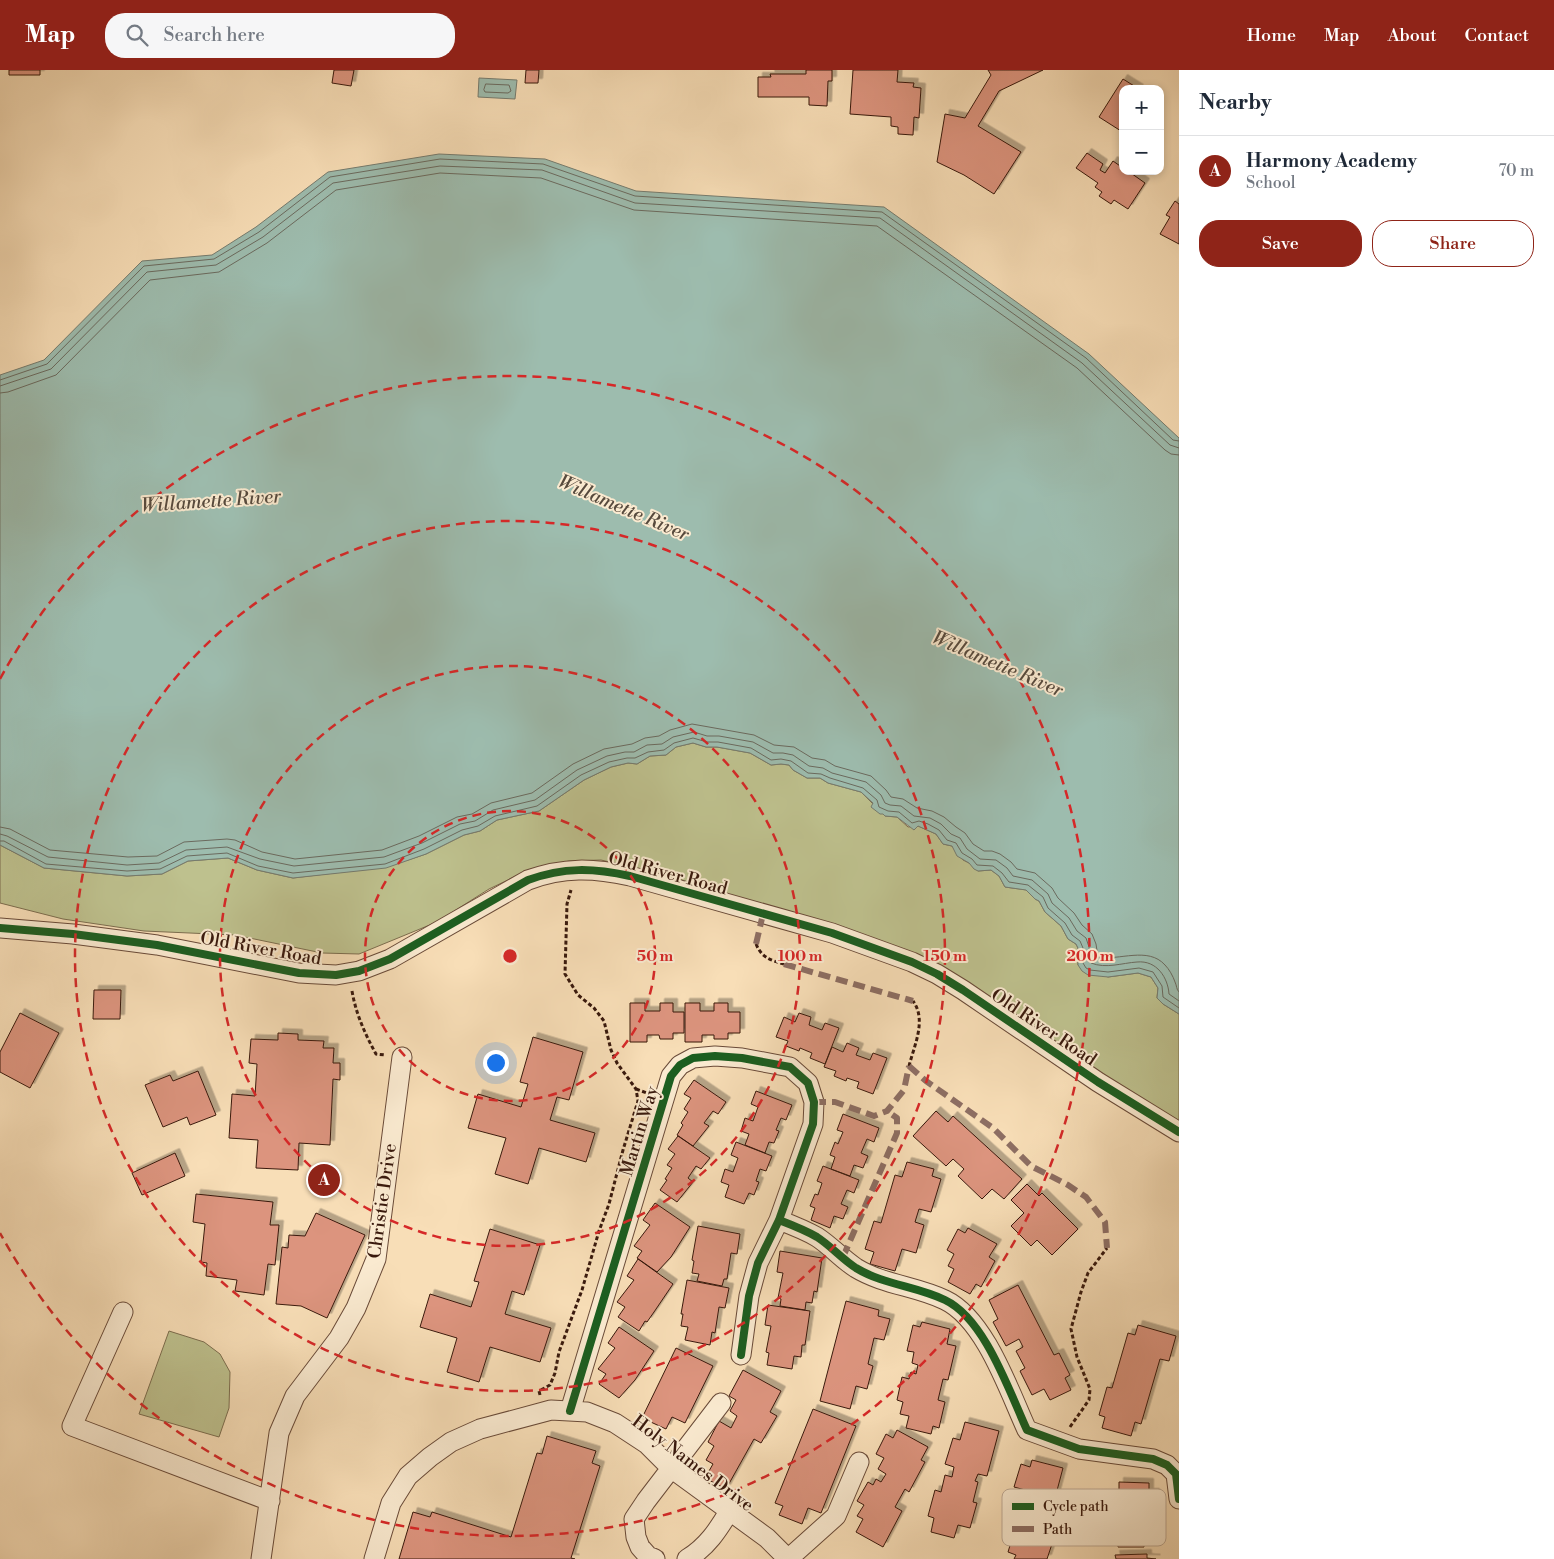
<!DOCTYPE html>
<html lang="en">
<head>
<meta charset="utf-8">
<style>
  :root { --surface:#fff; --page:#f6f6f7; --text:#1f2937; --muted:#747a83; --line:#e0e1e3; --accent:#8f2418 }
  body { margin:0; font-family:"Libre Bodoni",serif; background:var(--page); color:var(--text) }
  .controls { position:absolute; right:15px; top:15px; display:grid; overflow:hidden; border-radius:10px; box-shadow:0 2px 8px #0003 }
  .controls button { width:45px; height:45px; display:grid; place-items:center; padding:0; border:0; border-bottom:1px solid var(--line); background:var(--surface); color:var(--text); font:25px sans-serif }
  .you { position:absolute; left:495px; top:992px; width:18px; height:18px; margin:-12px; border:4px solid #fff; border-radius:50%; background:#1a73e8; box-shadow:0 0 0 8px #1a73e833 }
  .badge { display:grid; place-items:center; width:32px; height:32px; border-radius:50%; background:var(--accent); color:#fff; font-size:16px; font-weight:700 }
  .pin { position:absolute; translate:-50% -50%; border:2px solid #fff; box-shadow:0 1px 5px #0006 }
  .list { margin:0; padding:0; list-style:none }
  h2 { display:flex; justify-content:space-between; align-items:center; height:65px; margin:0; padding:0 20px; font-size:21px }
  h2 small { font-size:16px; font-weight:400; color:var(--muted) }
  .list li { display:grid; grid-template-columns:32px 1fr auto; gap:15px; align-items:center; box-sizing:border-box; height:70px; padding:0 20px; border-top:1px solid var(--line) }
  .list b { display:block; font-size:19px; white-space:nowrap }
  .list p { margin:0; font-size:16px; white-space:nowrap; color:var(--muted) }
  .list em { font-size:16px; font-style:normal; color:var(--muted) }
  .actions { display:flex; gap:10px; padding:15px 20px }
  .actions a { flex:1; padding:11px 0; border:1px solid var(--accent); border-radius:20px; text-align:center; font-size:18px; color:var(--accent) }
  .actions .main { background:var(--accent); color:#fff }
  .icon { flex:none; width:28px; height:28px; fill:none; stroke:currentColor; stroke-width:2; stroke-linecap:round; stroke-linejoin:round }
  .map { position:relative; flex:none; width:1179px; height:1489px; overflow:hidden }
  header { display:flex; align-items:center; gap:30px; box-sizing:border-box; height:70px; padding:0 25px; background:var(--accent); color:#fff }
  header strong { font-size:24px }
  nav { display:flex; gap:28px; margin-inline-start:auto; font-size:18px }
  .search { width:350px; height:45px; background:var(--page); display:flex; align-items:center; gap:12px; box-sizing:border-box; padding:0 18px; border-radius:20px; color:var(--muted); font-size:19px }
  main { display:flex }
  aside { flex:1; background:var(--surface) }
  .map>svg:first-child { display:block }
  .green { fill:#bec18e; stroke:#7c6d4e }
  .water { fill:#9dbcae; stroke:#757b6e }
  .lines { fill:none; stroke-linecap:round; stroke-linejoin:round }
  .shore { stroke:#6b6a5e; stroke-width:1 }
  .building { fill:#dc947e; stroke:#39190d; filter:url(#shadow) }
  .minor-casing { stroke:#694a38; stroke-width:21 }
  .path { stroke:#39190d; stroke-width:3; stroke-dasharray:4 2.5; stroke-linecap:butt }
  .minor { stroke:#faead0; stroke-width:19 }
  .quiet { stroke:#8d6e63; stroke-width:6; stroke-dasharray:12 6; stroke-linecap:butt }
  .cycleway-casing { stroke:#faead0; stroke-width:11 }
  .cycleway { stroke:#1b5e20; stroke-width:8 }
  .ring { fill:none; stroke:#d62828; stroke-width:2.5; stroke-dasharray:9 6 }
  .labels { text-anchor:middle; stroke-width:4; stroke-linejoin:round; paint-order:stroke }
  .street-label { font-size:18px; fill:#39190d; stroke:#faead0 }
  .water-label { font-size:19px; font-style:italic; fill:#574a3d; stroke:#faead0 }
  .key { fill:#faead0; stroke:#c0ab96; stroke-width:1 }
  .key-label { font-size:14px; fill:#39190d }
  .centre { fill:#d62828; stroke:#faead0; stroke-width:2.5 }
  .ring-label { font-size:15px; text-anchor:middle; font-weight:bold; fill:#d62828; stroke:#faead0; stroke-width:4; stroke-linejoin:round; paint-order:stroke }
</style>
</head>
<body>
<header>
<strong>Map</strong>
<div class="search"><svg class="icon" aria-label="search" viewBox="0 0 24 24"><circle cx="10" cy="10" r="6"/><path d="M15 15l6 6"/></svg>Search here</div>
<nav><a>Home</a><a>Map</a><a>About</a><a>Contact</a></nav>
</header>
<main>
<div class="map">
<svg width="1179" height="1489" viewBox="0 0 1179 1489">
  <defs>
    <filter id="shadow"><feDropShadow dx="4.5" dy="-4.5" stdDeviation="0" flood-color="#0004"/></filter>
  </defs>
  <rect width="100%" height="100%" fill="#f8deb7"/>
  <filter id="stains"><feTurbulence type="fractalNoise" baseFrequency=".004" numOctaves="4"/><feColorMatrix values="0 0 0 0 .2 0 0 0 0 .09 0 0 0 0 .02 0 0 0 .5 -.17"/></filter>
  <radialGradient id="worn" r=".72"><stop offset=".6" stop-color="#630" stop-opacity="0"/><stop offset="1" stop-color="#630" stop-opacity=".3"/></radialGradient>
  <path class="green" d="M693 673 706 677H717L750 683 771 695 781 694 789 695 793 700 807 708H820L828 713 861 722 885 746 897 747 908 757 918 756 936 764 943 774 952 776 963 790 969 793 978 801 991 800 999 806 1005 817 1027 820 1035 829 1039 831 1045 842 1061 856 1068 869 1076 874 1078 878V895L1108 907 1138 903 1151 907 1158 918 1157 928 1163 934 1179 944V1054L1100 1004 1010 942 788 843 669 806 601 790 569 791 531 799 489 819 437 852 359 884 322 883 235 865 144 861 63 849 0 833V775L44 798 127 806 162 804 188 791 228 788 257 800 293 808 358 800 408 790 426 784 464 765 480 761 497 750 539 741 584 710 611 697 628 693 637 694 650 686 666 685 676 677Z
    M169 1261 204 1272 220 1284 230 1302 229 1338 219 1367 139 1344Z"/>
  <path class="water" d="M479 8 517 10 515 29 478 27Z
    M439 84 545 89 636 121 884 137 1089 284 1179 368V944L1163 934 1157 928 1158 918 1151 907 1138 903 1108 907 1088 905 1082 901 1078 895V878L1076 874 1068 869 1061 856 1045 842 1039 831 1035 829 1026 820 1005 817 999 806 991 800 978 801 974 799 969 793 957 786 952 776 943 774 936 764 918 756 914 760 897 747 885 746 883 744H880L871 737 873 733 861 722 828 713 820 708H807L793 700 789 695 781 694 771 695 750 683 717 677H706L693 673 676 677 666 685 650 686 637 694 628 693 611 697 584 710 539 741 497 750 480 761 464 765 426 784 386 798 293 808 257 800 228 788 188 791 162 804 127 806 44 798 0 775V305L44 290 142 191 212 185 256 157 328 102Z"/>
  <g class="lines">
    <path class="shore" d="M486 14 509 15 511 21 508 23 485 22 484 20Z
      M0 310 47 294 144 196 214 189 259 162 330 107 440 89 543 94 635 126 882 142 1086 288 1173 370 1179 371
      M0 316 51 299 147 202 216 195 263 167 333 113 440 96 542 100 635 133 880 148 1082 293 1170 375 1179 378
      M0 323 8 322 56 305 150 210 219 202 267 173 336 120 440 103 541 108 634 140 877 156 1077 298 1165 380 1171 384 1179 385
      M0 757 10 759 50 780 128 787 157 786 184 772 227 769 235 770 262 782 295 789 382 780 419 766 457 747 472 744 491 733 532 723 573 694 604 679 632 674 645 668 659 666 670 660 692 654 754 665 774 675 794 677 812 688 825 690 835 696 871 706 886 720 891 727 903 729 917 738 932 741 944 747 956 757 965 763 973 774 984 781H992L1000 784 1011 792 1017 799 1035 803 1052 818 1058 828 1074 843 1082 855 1092 864 1096 874 1098 887C1119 891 1148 876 1165 895 1169 899 1173 906 1175 912 1177 916 1176 919 1179 922
      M0 764 7 766 48 787 127 795 159 793 186 780 227 777 260 789 294 796 384 787 422 773 460 754 475 751 493 740 535 730 577 700 607 686 625 682H634L647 675 662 674 673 667 694 662 707 666H719L753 672 773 683H783L793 685 809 696 823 698 832 703 866 712 881 725 885 733 890 735 901 736 914 746 930 748 941 754 951 764 960 768 967 779 980 789 996 790 1007 798 1013 806 1032 810 1048 824 1052 833 1069 848 1077 861 1086 868 1089 877 1091 893C1106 899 1122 893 1137 892 1157 890 1168 908 1169 924L1179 931
      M0 771H4L46 794 127 801 160 799 187 786 227 783 258 796 293 803 385 794 424 779 462 760 478 756 495 746 537 736 581 705 609 692 627 688H635L648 682 664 680 674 673 693 668 707 672H718L751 678 771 690 781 689 791 691 808 703 821 704 830 708 863 718 877 730 879 737 888 741 899 742 912 753 919 751 928 754 939 760 947 770 956 773 962 783 972 789 977 795 993 796 1002 803 1009 812 1028 815 1043 827 1048 838 1065 853 1072 865 1080 871 1083 878V893L1086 898 1090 900 1108 902 1139 898 1153 902 1162 916 1163 927 1179 938"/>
  </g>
  <path class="building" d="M9 0H40V5H9Z
    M334 0H354L351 16 332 13Z
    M526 0H539L538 13H525Z
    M806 0H832V11H828L827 36 809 35V27H758V7H771L770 4H806Z
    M853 0H898L897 12 914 13 913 17 921 18 919 48 914 47 913 65 898 64V57L891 56V47L850 44Z
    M988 0H1043L999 21 978 56 1021 82 994 124 964 105 937 92 945 44 965 48 991 5Z
    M1123 9 1139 19H1123V57L1121 61 1099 47Z
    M1087 83 1103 94 1100 100 1105 103 1113 91 1123 98V101H1128L1145 113 1128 139 1114 130 1111 134 1099 126 1102 122 1095 117 1098 113 1076 98Z
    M1175 131 1179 134V174L1160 164 1170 147 1166 145Z
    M94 920H121L120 949H93Z
    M630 933H645V941H660V933H673V942H684V963H673V969H660L659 965H647V972H630Z
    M685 933H700V941H714V933H728V942H740V963H728V969H714V965H702V972H685Z
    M20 943 59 963 30 1018 0 1002V982Z
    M799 943 811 947 809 955 822 960 825 953 839 958 825 994 810 988 812 983 800 978 799 981 786 976 788 971 776 967 784 947 795 952Z
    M278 963 298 964V970L324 971 323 978H334L333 993H340V1010L333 1009 330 1075 299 1073 298 1100 256 1098 258 1070 229 1068 232 1024 255 1026 257 994 249 993 251 969 278 970Z
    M533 967 583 982 569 1030 557 1027 550 1050 595 1063 586 1092 539 1078 528 1114 495 1104 506 1068 468 1058 478 1024 521 1037 528 1014 520 1012Z
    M847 973 859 978 856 985 870 990 873 983 887 988 873 1024 857 1018 859 1012 847 1008 846 1011 834 1006 836 1001 824 997 832 977 843 982Z
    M198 1001 216 1045 190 1055 187 1047 163 1057 145 1015 170 1005 173 1011Z
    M694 1010 726 1032 718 1044 713 1041 704 1053 709 1056 693 1076 677 1065 683 1055 681 1053 688 1042 684 1039 691 1028 684 1024Z
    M756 1021 792 1035 786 1050 781 1048 776 1060 779 1061 774 1073 769 1072 765 1083 745 1075 749 1064 741 1061 745 1048 753 1051 758 1037 751 1034Z
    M936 1041 948 1052 953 1046 1022 1109 1004 1129 992 1119 982 1129 958 1106 964 1099 953 1089 946 1096 913 1066Z
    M843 1044 879 1058 874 1072 867 1069 861 1083 868 1086 863 1098 854 1095 850 1106 831 1099 835 1087 830 1085 835 1072 838 1074 843 1062 837 1060Z
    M678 1066 710 1088 701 1099 696 1096 688 1108 693 1112 677 1132 660 1120 667 1110 665 1109 672 1098 667 1095 675 1084 668 1079Z
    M736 1072 772 1086 766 1101 760 1099 756 1111 759 1112 754 1125 749 1123 744 1134 725 1127 729 1115 721 1112 725 1099 733 1102 738 1088 731 1085Z
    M175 1083 185 1106 142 1125 132 1103Z
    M907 1092 934 1099 932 1106 941 1109 931 1142 919 1139 915 1152 924 1155 916 1183 902 1179 895 1201 870 1194 874 1182 865 1179 874 1151 881 1153 895 1105 902 1107Z
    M823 1096 859 1110 854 1123 847 1120 841 1134 848 1137 843 1149 834 1146 830 1158 811 1150 815 1138 810 1136 815 1124 818 1125 822 1113 817 1111Z
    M1027 1114 1039 1126 1042 1123 1078 1159 1052 1185 1037 1170 1031 1176 1011 1156 1024 1143 1011 1130Z
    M196 1124 273 1132 270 1155H279L275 1195 268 1194 264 1225 235 1221 237 1210 206 1206 207 1193 201 1192 205 1154 193 1152Z
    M655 1133 690 1157 671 1187 657 1202 637 1188 642 1181 634 1176 650 1155 643 1150Z
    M316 1143 365 1165 327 1248 301 1236 276 1234 282 1177 288 1178 289 1165 305 1166Z
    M698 1156 740 1164 737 1184 731 1183 727 1209H724L722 1216 697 1211 699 1204 692 1203 694 1191 692 1190Z
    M968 1158 997 1174 989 1187 995 1191 981 1217 976 1214 970 1224 948 1212 954 1199 948 1196 954 1184 947 1180 958 1159 965 1163Z
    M490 1159 540 1175 524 1225 512 1221 505 1244 551 1258 540 1292 490 1277 479 1312 447 1302 457 1268 420 1257 430 1224 471 1237 479 1212 474 1211Z
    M780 1181 822 1188 817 1222 814 1221 812 1233 806 1232 805 1240 780 1236 781 1229 778 1228 783 1203 777 1202Z
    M638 1189 673 1214 654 1242 647 1252 645 1251 639 1261 618 1247 625 1237 617 1232 634 1210 627 1206Z
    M687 1210 729 1218 725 1238 719 1237 715 1263 712 1262 710 1275 685 1270 688 1257 681 1256 683 1244H681Z
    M1018 1215 1054 1285 1059 1283 1070 1305 1065 1308 1071 1320 1050 1330 1044 1319 1032 1325 1020 1301 1025 1298 1016 1281 1023 1277 1019 1269 1006 1276 993 1252 998 1249 989 1230Z
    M846 1231 879 1240 878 1246 890 1249 884 1270 874 1268 868 1294 873 1296 867 1319 856 1316 850 1339 820 1331Z
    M768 1235 810 1241 805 1275H802L801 1287 794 1286 792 1299 767 1295 769 1283 766 1282 771 1256 765 1255Z
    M922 1252 950 1259 947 1274 956 1276 948 1310 943 1309 938 1330 945 1332 939 1358 933 1356 931 1364 906 1358 909 1346 900 1344 903 1332 897 1330 902 1307 909 1309 911 1302 916 1304 918 1295 912 1293 914 1282 907 1281 913 1255 920 1257Z
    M1138 1255 1176 1266 1169 1291 1160 1289 1141 1354 1135 1352 1131 1366 1102 1358 1105 1347 1099 1345 1107 1317 1112 1318 1128 1263 1135 1265Z
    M619 1257 654 1281 635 1310 619 1328 599 1314 606 1304 598 1299 615 1278 608 1273Z
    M676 1278 713 1296 685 1353 672 1347 666 1359 642 1348Z
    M743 1300 781 1321 770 1342 777 1346 761 1373 754 1369 726 1419 705 1408 713 1394 706 1390 714 1376 708 1372 719 1351 731 1358 737 1346 730 1341 736 1330 729 1326Z
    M813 1339 856 1356 821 1443 808 1438 802 1454 779 1445 783 1436 775 1433Z
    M965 1352 999 1361 987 1406 978 1404 975 1411 978 1412 973 1432 977 1433 970 1458 958 1455 954 1468 931 1462 934 1448 928 1446 935 1420 941 1422 945 1405 952 1407 954 1397 945 1394 953 1368 960 1370Z
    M897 1360 928 1377 921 1390 925 1392 909 1422 905 1419 895 1437 902 1441 883 1477 856 1462 863 1449 857 1446 864 1435 857 1431 868 1412 873 1415 876 1409 881 1412 886 1404 878 1399 884 1388 876 1384 886 1364 893 1368Z
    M547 1366 596 1381 592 1393 600 1396 571 1488 575 1489H399L413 1442 430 1447 432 1442 511 1467 537 1383 542 1384Z
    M1032 1390 1063 1398 1055 1428 1014 1417 1021 1394 1030 1397Z
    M1119 1412 1149 1413V1423H1155V1461H1144V1477H1118V1460H1112V1432L1119 1431Z
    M1010 1442 1047 1453 1043 1465 1054 1468 1047 1489H1014L1016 1485 1008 1482 1012 1469 1004 1467Z
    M1147 1484V1488L1156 1489H1116L1115 1485Z"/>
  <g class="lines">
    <defs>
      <path id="minor" d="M0 858 73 864 157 875 299 903 336 905 359 901 390 889 528 810C564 797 593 798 630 806L832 863 912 892 937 904 963 920 1098 1012 1179 1062
        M779 1150C792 1155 805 1160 817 1167 831 1176 842 1189 856 1198 884 1215 916 1216 945 1230 985 1249 1009 1321 1027 1360L1079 1379 1153 1389 1167 1395 1176 1404 1179 1429
        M123 1242 72 1356 270 1431
        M570 1341 671 1006 680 995 693 988 715 986 742 988 790 997 808 1013 814 1032 813 1054 779 1150 758 1193 749 1226 741 1285
        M261 1489 279 1363 295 1326 339 1268 356 1238 376 1189 402 987
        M374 1489 391 1433 408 1406 430 1387 451 1372 480 1359 551 1340 587 1342 615 1353 647 1374 671 1398 767 1468 788 1489
        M655 1489 648 1486 640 1477 636 1467 634 1449 646 1431 721 1333
        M687 1489C707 1477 718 1460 730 1440
        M788 1489 836 1446 859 1392"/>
    </defs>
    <use href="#minor" class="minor-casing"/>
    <path class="path" d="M756 874C762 888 770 890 784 894
      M352 921C356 944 365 964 376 984L385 985
      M909 996C914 976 927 950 913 931
      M636 1019 647 1023
      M540 1325 539 1321 550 1315 555 1303 559 1282 582 1220 599 1161 609 1134 623 1080 638 1031 636 1019 617 993 611 980 604 951 594 938 578 925 565 904 567 834 571 820
      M1070 1357 1089 1330 1090 1319 1077 1287 1071 1259 1081 1222 1088 1203 1107 1178"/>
    <use href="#minor" class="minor"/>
    <path class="quiet" d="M756 874 763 844
      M784 894 913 931
      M909 996 926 1011 993 1058 1031 1096 1068 1115 1086 1127 1105 1152 1107 1178
      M814 1032H835L874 1046 887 1041 904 1020 909 996
      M843 1187 897 1063V1048L887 1041"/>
    <defs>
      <path id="cycleway" d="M0 858 73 864 157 875 299 903 336 905 359 901 390 889 528 810C564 797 593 798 630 806L832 863 912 892 937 904 963 920 1098 1012 1179 1062
        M779 1150C792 1155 805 1160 817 1167 831 1176 842 1189 856 1198 884 1215 916 1216 945 1230 985 1249 1009 1321 1027 1360L1079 1379 1153 1389 1167 1395 1176 1404 1179 1429
        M570 1341 671 1006 680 995 693 988 715 986 742 988 790 997 808 1013 814 1032 813 1054 779 1150 758 1193 749 1226 741 1285"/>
    </defs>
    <use href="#cycleway" class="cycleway-casing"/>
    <use href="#cycleway" class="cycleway"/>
  </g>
  <g class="ring">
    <circle cx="510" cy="886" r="145"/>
    <circle cx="510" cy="886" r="290"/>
    <circle cx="510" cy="886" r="435"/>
    <path d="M0 609A580 580 0 1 1 0 1163"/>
  </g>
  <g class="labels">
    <g class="street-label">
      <text transform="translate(668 803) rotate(15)" y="6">Old River Road</text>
      <text transform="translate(261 878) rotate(10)" y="6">Old River Road</text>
      <text transform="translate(1044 957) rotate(34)" y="6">Old River Road</text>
      <text transform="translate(639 1061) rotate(-73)" y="6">Martin Way</text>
      <text transform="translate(382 1131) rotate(-82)" y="6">Christie Drive</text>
      <text transform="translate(693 1393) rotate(37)" y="6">Holy Names Drive</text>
    </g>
    <g class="water-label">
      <text transform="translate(211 430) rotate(-4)" y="7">Willamette River</text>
      <text transform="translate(624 437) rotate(23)" y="7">Willamette River</text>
      <text transform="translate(998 593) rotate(23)" y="7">Willamette River</text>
    </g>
  </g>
  <rect x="1002" y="1419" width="164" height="57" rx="8" class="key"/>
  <rect x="1012" y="1433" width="22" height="7" fill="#1b5e20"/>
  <rect x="1012" y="1456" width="22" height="6" fill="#8d6e63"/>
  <g class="key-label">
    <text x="1043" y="1441">Cycle path</text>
    <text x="1043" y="1464">Path</text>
  </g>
  <circle cx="510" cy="886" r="8" class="centre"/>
  <g class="ring-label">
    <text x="655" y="891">50 m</text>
    <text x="800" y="891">100 m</text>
    <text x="945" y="891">150 m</text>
    <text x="1090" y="891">200 m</text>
  </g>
  <rect width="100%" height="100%" filter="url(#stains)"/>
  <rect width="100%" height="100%" fill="url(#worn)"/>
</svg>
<div class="controls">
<button>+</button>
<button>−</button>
</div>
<div class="you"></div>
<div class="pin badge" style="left:324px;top:1110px">A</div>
</div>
<aside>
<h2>Nearby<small></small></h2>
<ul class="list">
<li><span class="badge">A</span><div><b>Harmony Academy</b><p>School</p></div><em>70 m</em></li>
</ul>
<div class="actions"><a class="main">Save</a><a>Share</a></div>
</aside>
</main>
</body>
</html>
